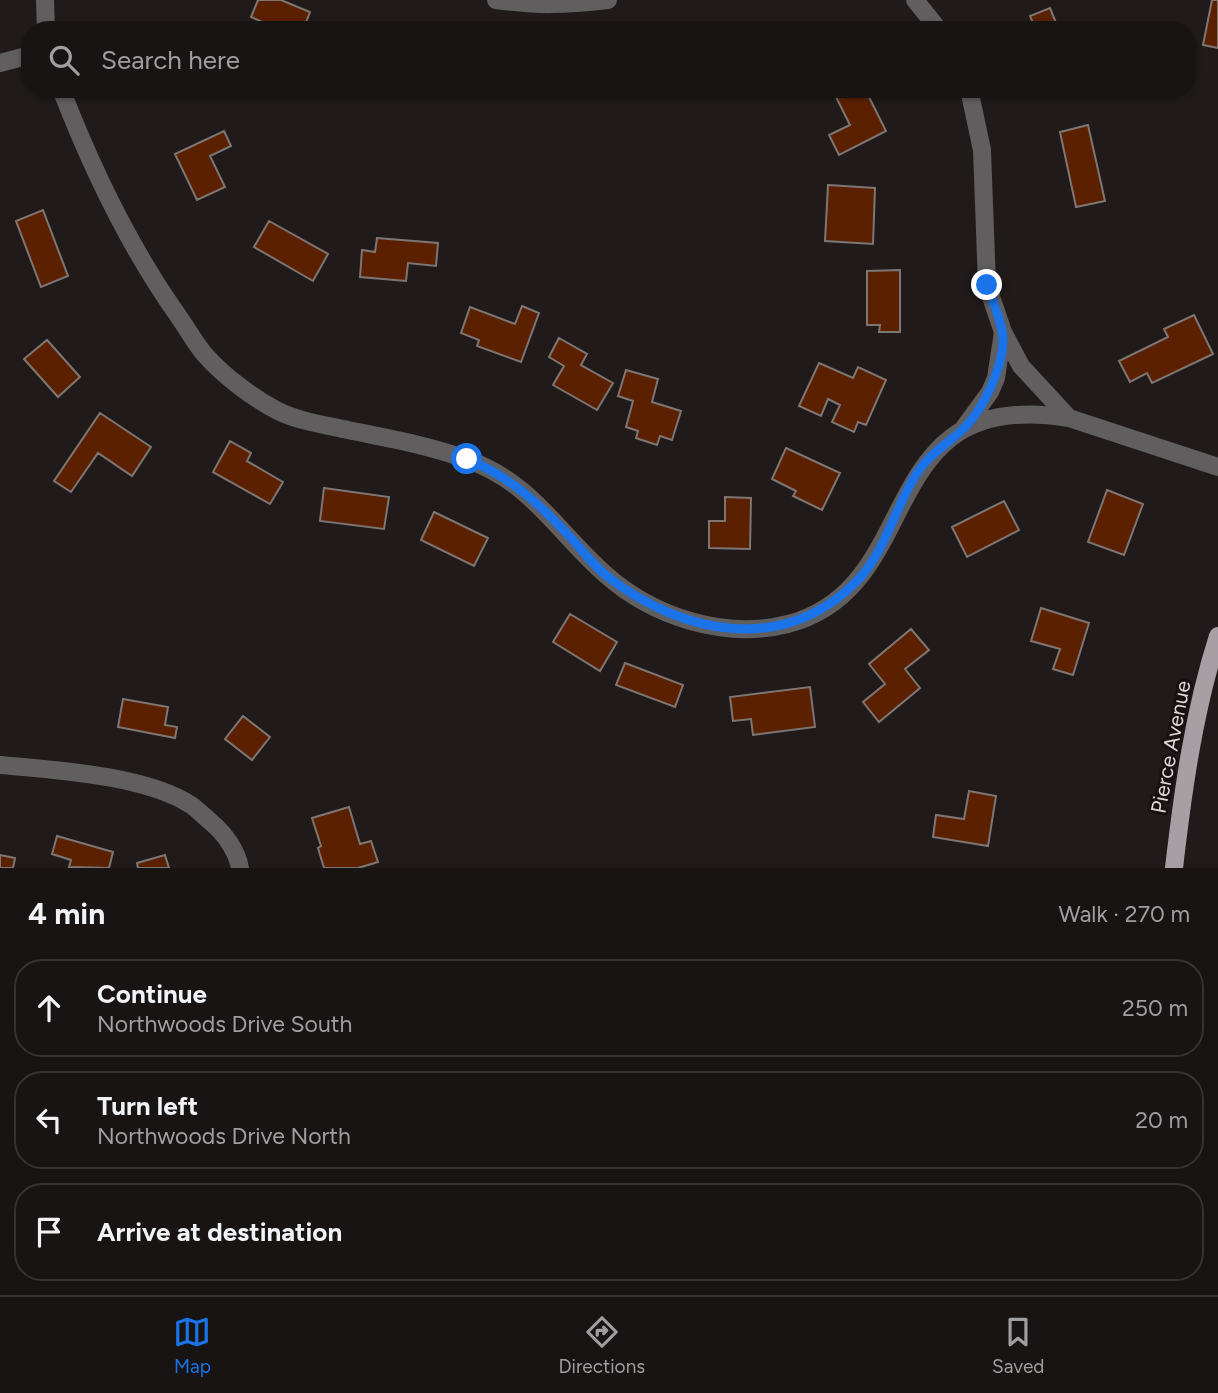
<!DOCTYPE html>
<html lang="en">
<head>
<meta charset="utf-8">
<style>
  :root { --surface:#181414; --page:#252122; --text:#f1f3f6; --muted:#9f9ea0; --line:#363334; --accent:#1a73e8 }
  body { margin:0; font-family:Figtree,sans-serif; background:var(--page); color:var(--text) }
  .stop { position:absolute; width:21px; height:21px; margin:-16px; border:5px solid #1a73e8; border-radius:50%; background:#fff }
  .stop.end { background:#1a73e8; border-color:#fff; box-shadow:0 2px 7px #0008 }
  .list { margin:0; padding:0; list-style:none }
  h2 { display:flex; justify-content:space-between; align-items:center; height:91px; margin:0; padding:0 28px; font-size:30px }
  h2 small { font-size:23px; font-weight:400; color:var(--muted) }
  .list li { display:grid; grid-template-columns:46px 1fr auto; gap:21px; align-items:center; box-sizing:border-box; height:98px; margin:0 14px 14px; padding:0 14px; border:2px solid var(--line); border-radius:28px }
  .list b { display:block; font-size:26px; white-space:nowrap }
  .list p { margin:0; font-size:23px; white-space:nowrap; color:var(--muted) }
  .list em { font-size:23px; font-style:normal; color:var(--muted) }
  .icon { flex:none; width:38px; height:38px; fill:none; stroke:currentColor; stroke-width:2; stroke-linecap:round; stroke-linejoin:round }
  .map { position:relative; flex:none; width:1218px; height:868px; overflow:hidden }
  .search { position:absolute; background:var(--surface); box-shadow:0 2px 5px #0004; left:21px; right:21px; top:21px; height:77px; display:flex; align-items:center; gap:18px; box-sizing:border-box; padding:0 24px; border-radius:28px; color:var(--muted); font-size:26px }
  .sheet { height:427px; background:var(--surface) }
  nav { display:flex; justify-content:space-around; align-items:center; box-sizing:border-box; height:98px; border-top:2px solid var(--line); background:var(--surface); font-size:19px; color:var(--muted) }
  nav a { display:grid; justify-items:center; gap:4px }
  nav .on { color:var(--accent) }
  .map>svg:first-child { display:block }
  .building { fill:#5b2000; stroke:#7d7673; stroke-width:2 }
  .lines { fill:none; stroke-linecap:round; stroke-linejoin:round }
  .minor { stroke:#615e5f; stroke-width:18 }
  .primary { stroke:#a6a0a4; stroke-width:18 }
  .route { stroke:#1a73e8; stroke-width:9 }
  .labels { text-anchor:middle; stroke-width:6; stroke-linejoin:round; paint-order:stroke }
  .street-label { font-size:21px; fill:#ded9d9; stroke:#171112 }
</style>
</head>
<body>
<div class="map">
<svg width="1218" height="868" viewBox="0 0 1218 868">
  <rect width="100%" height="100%" fill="#201a1b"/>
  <path class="building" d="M258 0H281L310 12 303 30H281L251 17Z
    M1212 0H1218V48L1203 45Z
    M1050 8 1059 30H1036L1030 16Z
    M637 89H691L639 97Z
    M832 89H865L886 131 839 155 829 135 850 125Z
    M1088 125 1105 201 1076 207 1060 132Z
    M224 131 231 146 210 156 225 187 197 200 175 154Z
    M828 185 875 188 873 244 825 241Z
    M43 210 68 276 41 287 16 221Z
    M269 221 328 254 313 281 254 247Z
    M377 238 438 243 436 266 408 263 406 281 360 277 362 250 375 252Z
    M900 270V332H879L880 325H867V271Z
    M522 306 539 313 521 362 477 346 479 340 461 333 470 307 515 324Z
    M1194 315 1213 354 1152 383 1147 373 1130 382 1119 361 1168 337 1164 329Z
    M559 338 587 354 581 365 613 383 597 410 553 385 564 366 549 357Z
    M47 340 80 377 58 397 24 359Z
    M819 363 853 378 858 367 886 380 866 425 858 422 854 432 832 422 840 405 828 399 821 416 799 406Z
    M626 370 658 379 652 402 681 411 672 440 660 436 657 445 636 438 638 431 626 427 633 401 618 396Z
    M100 413 151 447 132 476 98 453 71 492 54 481Z
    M230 441 251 453 247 461 283 482 270 504 213 472Z
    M786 448 840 473 822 510 793 496 796 491 772 479Z
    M324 488 389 497 384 529 320 521Z
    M1107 490 1143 504 1124 555 1088 542Z
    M725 497 751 498 750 549 709 548V521H725Z
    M1004 501 1019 530 967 557 952 527Z
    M434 512 488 538 474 566 421 540Z
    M1041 608 1089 623 1073 675 1053 669 1060 649 1031 641Z
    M570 614 617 642 600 671 553 642Z
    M911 629 929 650 905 669 920 688 879 722 863 702 885 684 869 664Z
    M625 663 683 685 675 707 616 685Z
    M810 687 815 727 753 735 751 719 733 721 730 697Z
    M123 699 168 707 165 725 177 727 175 738 118 727Z
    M243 716 270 737 252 760 225 739Z
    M969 791 996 796 988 846 933 837 936 815 964 819Z
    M349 807 360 844 371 841 378 862 358 868H324L318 848 321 846 312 818Z
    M57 836 113 852 109 868 69 867 71 860 52 854Z
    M0 855 15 858 13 868H0Z
    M165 855 169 868H138L137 863Z"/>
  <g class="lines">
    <path class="minor" d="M45 0 46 30
      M496 0C539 6 565 5 608 0
      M915 0 939 30
      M0 63 30 55
      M61 89C92 169 129 247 179 317 188 330 196 345 206 356 225 377 252 397 276 410 297 421 325 425 348 430 387 438 427 445 466 459 532 482 557 532 605 574 653 617 725 640 788 624 930 587 869 385 1069 418
      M969 89 982 150 987 285 1003 332 1021 366 1069 418 1218 467
      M963 429 990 392 996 378 1003 332
      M0 765C54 770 145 775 191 805 198 810 205 817 212 823 225 834 237 851 240 868"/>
    <path class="primary" d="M1174 868C1183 790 1194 711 1218 636"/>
  </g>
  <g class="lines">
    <path class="route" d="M467 459C509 476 541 505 571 538 583 551 594 566 608 577 683 635 784 655 857 581 887 550 895 505 919 470 931 453 947 444 961 431 983 411 1008 360 1002 330 999 315 992 300 987 285"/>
  </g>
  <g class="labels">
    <g class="street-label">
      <text transform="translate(1171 747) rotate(-79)" y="7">Pierce Avenue</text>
    </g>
  </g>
</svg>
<div class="stop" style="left:467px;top:459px"></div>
<div class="stop end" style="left:987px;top:285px"></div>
<div class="search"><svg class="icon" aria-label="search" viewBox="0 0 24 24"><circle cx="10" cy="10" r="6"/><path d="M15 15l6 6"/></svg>Search here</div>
</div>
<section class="sheet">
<h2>4 min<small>Walk · 270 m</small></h2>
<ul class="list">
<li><svg class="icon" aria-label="ahead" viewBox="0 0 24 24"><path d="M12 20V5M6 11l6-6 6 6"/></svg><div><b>Continue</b><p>Northwoods Drive South</p></div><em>250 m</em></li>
<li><svg class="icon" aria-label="left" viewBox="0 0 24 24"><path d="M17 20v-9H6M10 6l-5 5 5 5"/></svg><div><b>Turn left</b><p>Northwoods Drive North</p></div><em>20 m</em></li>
<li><svg class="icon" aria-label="arrive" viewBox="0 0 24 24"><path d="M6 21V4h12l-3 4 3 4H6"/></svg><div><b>Arrive at destination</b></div></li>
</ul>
</section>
<nav>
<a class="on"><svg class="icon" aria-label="map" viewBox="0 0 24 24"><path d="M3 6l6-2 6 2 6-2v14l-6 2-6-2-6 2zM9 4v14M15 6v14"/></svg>Map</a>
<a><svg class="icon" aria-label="directions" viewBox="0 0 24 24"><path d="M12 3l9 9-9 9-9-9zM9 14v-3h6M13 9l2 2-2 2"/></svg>Directions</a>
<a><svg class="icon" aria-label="saved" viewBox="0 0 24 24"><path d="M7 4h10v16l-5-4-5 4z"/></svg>Saved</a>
</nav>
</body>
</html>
